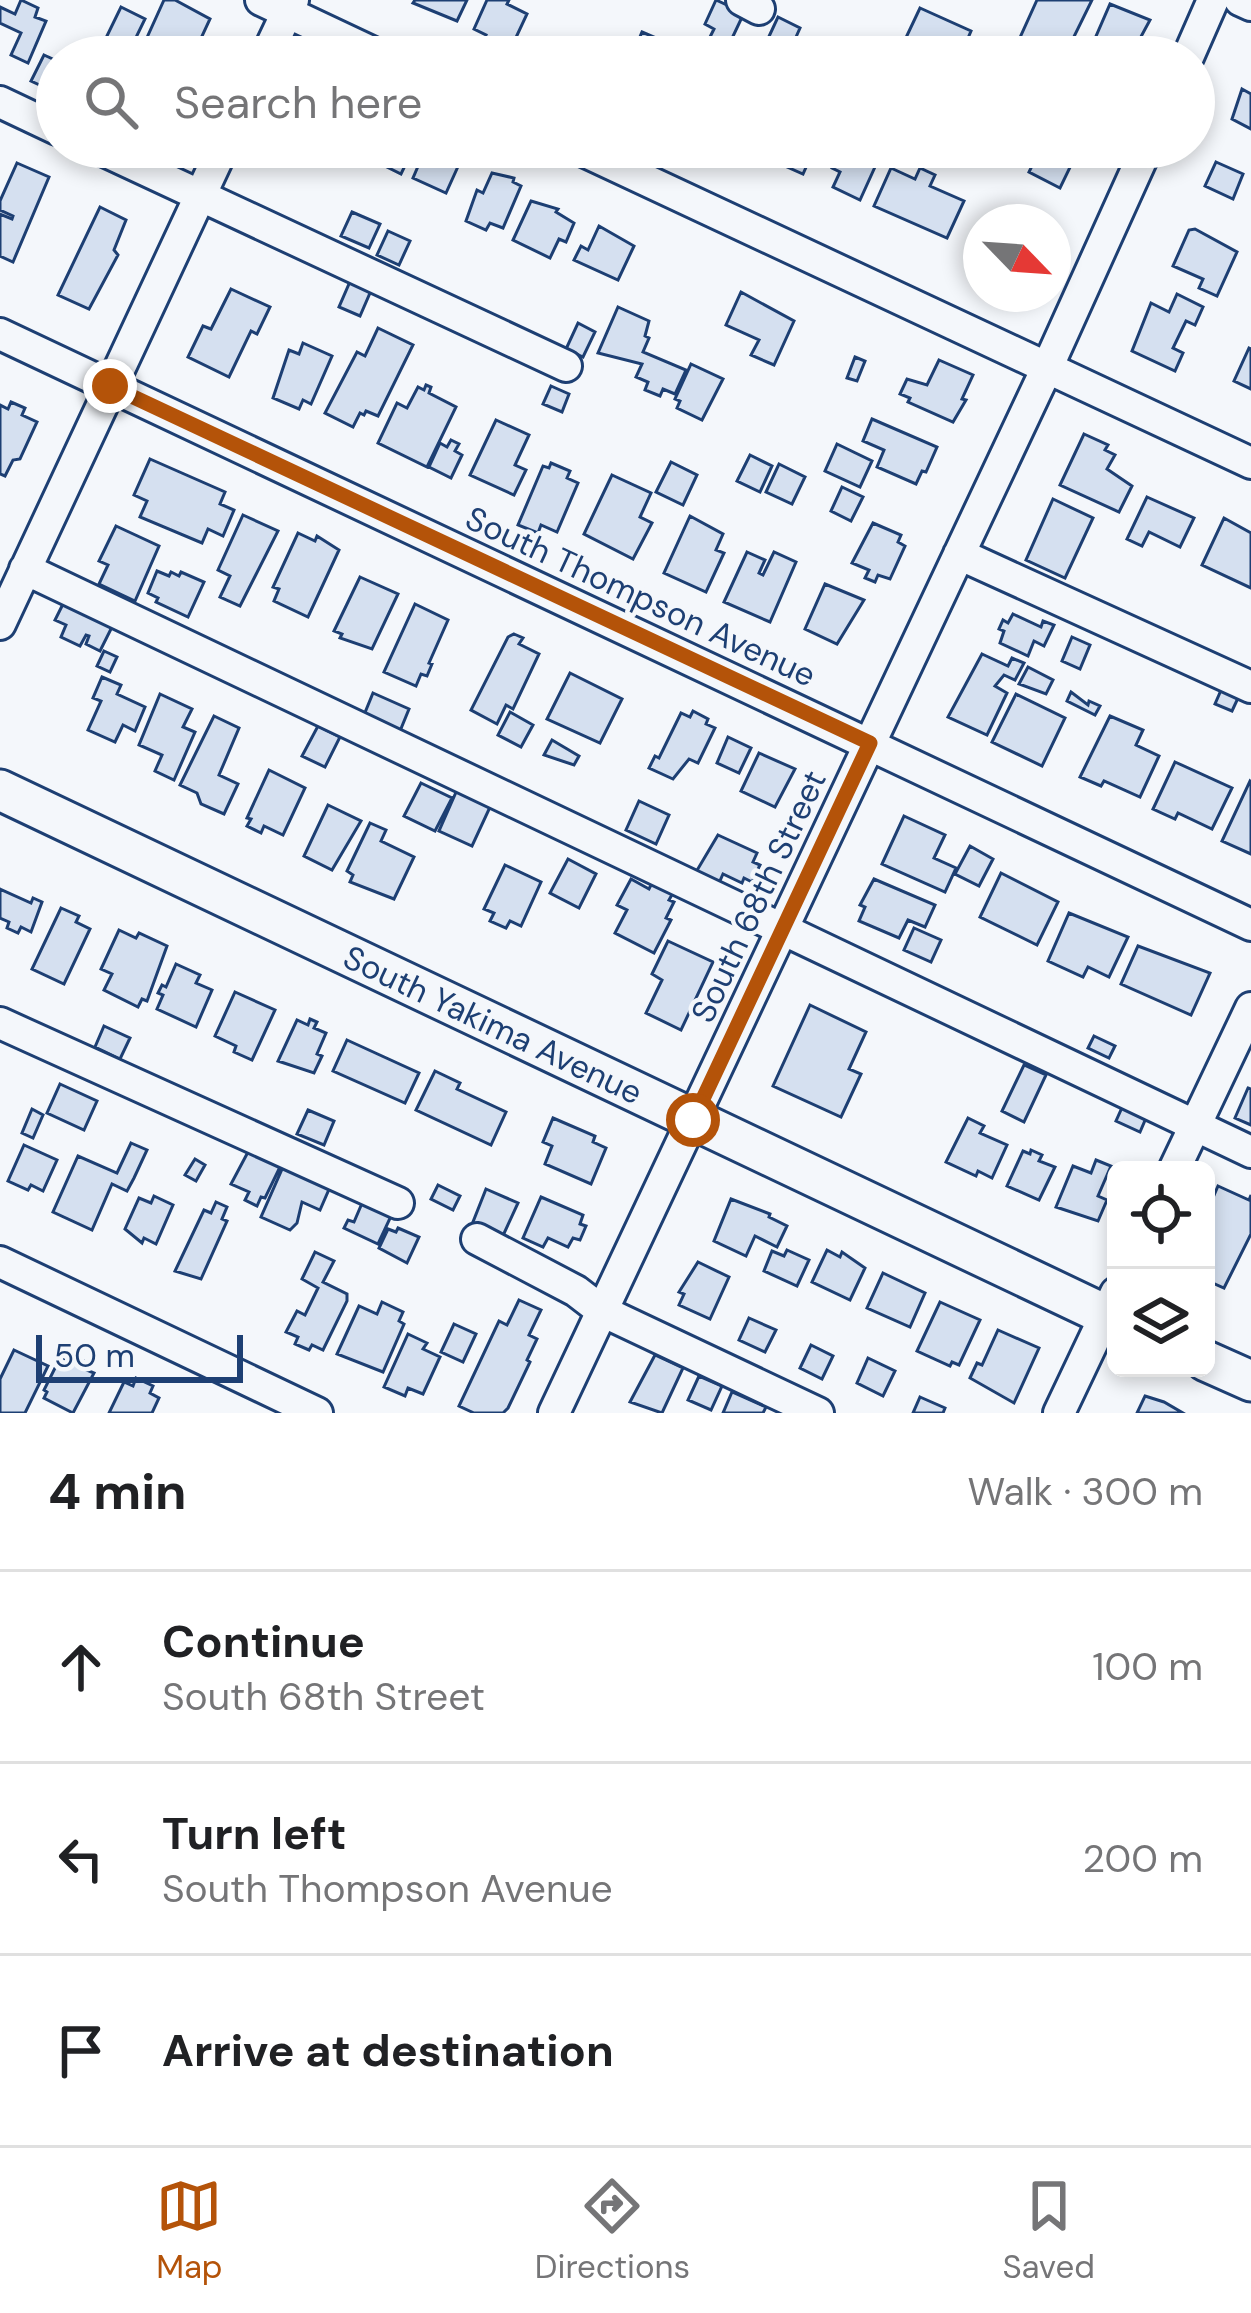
<!DOCTYPE html>
<html lang="en">
<head>
<meta charset="utf-8">
<style>
  :root { --surface:#fff; --page:#f6f6f6; --text:#202124; --muted:#757577; --line:#e0e0e0; --accent:#b45309 }
  body { margin:0; font-family:"DM Sans",sans-serif; background:var(--page); color:var(--text) }
  .controls { position:absolute; right:36px; bottom:36px; display:grid; overflow:hidden; border-radius:18px; box-shadow:0 6px 18px #0003 }
  .controls button { width:108px; height:108px; display:grid; place-items:center; padding:0; border:0; border-bottom:3px solid var(--line); background:var(--surface); color:var(--text); font:60px sans-serif }
  .compass { position:absolute; left:963px; top:204px; width:108px; height:108px; border-radius:50%; background:var(--surface); box-shadow:0 6px 18px #0003; rotate:115deg }
  .scale { position:absolute; left:36px; bottom:30px; width:207px; box-sizing:border-box; padding-left:12px; border:6px solid #1d3f73; border-top:0; font-size:33px; line-height:42px; white-space:nowrap; color:#1d3f73; -webkit-text-stroke:9px #f4f7fb; paint-order:stroke }
  .stop { position:absolute; width:36px; height:36px; margin:-27px; border:9px solid #b45309; border-radius:50%; background:#fff }
  .stop.end { background:#b45309; border-color:#fff; box-shadow:0 3px 12px #0008 }
  .list { margin:0; padding:0; list-style:none }
  h2 { display:flex; justify-content:space-between; align-items:center; height:156px; margin:0; padding:0 48px; font-size:51px }
  h2 small { font-size:39px; font-weight:400; color:var(--muted) }
  .list li { display:grid; grid-template-columns:78px 1fr auto; gap:36px; align-items:center; box-sizing:border-box; height:192px; padding:0 48px; border-top:3px solid var(--line) }
  .list b { display:block; font-size:45px; white-space:nowrap }
  .list p { margin:0; font-size:39px; white-space:nowrap; color:var(--muted) }
  .list em { font-size:39px; font-style:normal; color:var(--muted) }
  .icon { flex:none; width:66px; height:66px; fill:none; stroke:currentColor; stroke-width:2; stroke-linecap:round; stroke-linejoin:round }
  .map { position:relative; flex:none; width:1251px; height:1413px; overflow:hidden }
  .search { position:absolute; background:var(--surface); box-shadow:0 6px 18px #0003; left:36px; right:36px; top:36px; height:132px; display:flex; align-items:center; gap:30px; box-sizing:border-box; padding:0 42px; border-radius:66px; color:var(--muted); font-size:45px }
  .sheet { height:732px; background:var(--surface) }
  nav { display:flex; justify-content:space-around; align-items:center; box-sizing:border-box; height:168px; border-top:3px solid var(--line); background:var(--surface); font-size:33px; color:var(--muted) }
  nav a { display:grid; justify-items:center; gap:6px }
  nav .on { color:var(--accent) }
  .map>svg:first-child { display:block }
  .building { fill:#d5e0f0; stroke:#1d3f73; stroke-width:3 }
  .lines { fill:none; stroke-linecap:round; stroke-linejoin:round }
  .minor-casing { stroke:#1d3f73; stroke-width:36 }
  .major-casing { stroke:#1d3f73; stroke-width:45 }
  .minor { stroke:#f4f7fb; stroke-width:30 }
  .major { stroke:#f4f7fb; stroke-width:39 }
  .route { stroke:#b45309; stroke-width:15 }
  .labels { text-anchor:middle; stroke-width:9; stroke-linejoin:round; paint-order:stroke }
  .street-label { font-size:33px; fill:#1d3f73; stroke:#f4f7fb }
</style>
</head>
<body>
<div class="map">
<svg width="1251" height="1413" viewBox="0 0 1251 1413">
  <rect width="100%" height="100%" fill="#f4f7fb"/>
  <path class="building" d="M21 0 38 8 35 17 46 21 28 63 11 55 21 33 0 23V7L15 14Z
    M164 0H175L210 19 197 47 189 43 183 57H158L160 53 152 50 154 46 145 42Z
    M415 0H467L457 21 413 3Z
    M487 0H509L507 4 527 14 512 46 500 41 497 47 483 41 486 35 474 29Z
    M716 0 744 13 727 49 708 41 714 29 705 24Z
    M1037 0H1092L1064 57H1016L1013 53Z
    M1110 4 1150 20 1130 57H1087Z
    M121 7 145 19 127 56 103 44Z
    M920 8 971 31 960 57H926L902 46Z
    M778 17 800 28 788 55 765 45Z
    M642 32 661 40 655 57 634 51Z
    M746 38 766 48 761 57H737Z
    M696 40 726 53 724 57H689Z
    M44 55 57 61V93L31 81Z
    M1242 89 1251 94V129L1232 119Z
    M281 147H322L318 154 306 148 300 161 279 150Z
    M374 147H414L401 174 369 158Z
    M427 147H438L439 152 441 148 460 162 446 193 413 178 419 164 415 162 418 157 422 158Z
    M773 147H815L803 174 776 162 769 155Z
    M841 147H884L860 200 833 187 840 172 832 168Z
    M1041 147H1055L1075 157 1060 188 1029 172Z
    M1216 162 1243 174 1233 199 1205 186Z
    M17 163 49 177 13 262 0 256V214L12 219 13 216 0 210V201Z
    M891 168 915 179 920 168 935 175 930 186 964 201 947 238 874 206Z
    M492 173 514 178 513 182 521 186 503 228 490 223 486 230 466 221 477 190 483 193Z
    M531 201 558 209 556 212 574 223 566 242 559 239 550 258 513 240Z
    M100 207 126 220 114 250 118 255 89 309 58 295Z
    M352 212 380 224 369 248 341 236Z
    M599 226 634 246 618 280 574 260 581 246 588 250Z
    M1195 229 1237 252 1217 296 1199 288 1203 279 1173 266 1189 230Z
    M388 231 410 241 399 265 377 255Z
    M352 277 373 286 360 316 339 307Z
    M231 289 270 307 257 334 251 331 229 377 188 357 203 326 211 329Z
    M741 292 794 321 774 365 751 355 759 340 726 325Z
    M1177 294 1203 307 1195 325 1186 321 1173 348 1183 353 1175 371 1132 351 1151 303 1169 312Z
    M618 307 649 321 645 336 649 338 643 352 686 370 675 394 663 389 660 396 645 390 648 382 636 377 642 364 598 353Z
    M578 323 595 332 583 357 566 349Z
    M378 328 413 345 378 416 366 411 364 415 360 413 353 427 325 413 357 352 365 356Z
    M303 343 332 356 311 404 303 400 299 409 273 398 289 350 299 354Z
    M1249 348 1251 349V389L1234 381Z
    M855 357 865 361 857 381 847 378Z
    M939 360 973 375 962 399 966 400 953 422 908 402 910 398 900 394 907 379 927 385Z
    M691 364 723 379 702 420 677 408 680 401 675 399Z
    M426 385 431 387 429 393 456 407 427 467 378 443 397 403 407 408 418 387 424 390Z
    M551 386 569 394 562 412 543 404Z
    M11 402 25 408 22 415 37 422 20 459 13 460 5 476 0 474V405L8 409Z
    M872 419 937 447 926 472 922 471 916 484 877 467 884 450 863 441Z
    M496 420 529 435 515 465 526 470 514 495 470 475Z
    M1084 434 1108 445 1105 450 1115 455 1107 469 1132 486 1119 512 1060 485Z
    M451 440 459 444 455 451 462 455 451 478 429 467 440 443 447 447Z
    M837 444 872 461 860 487 825 471Z
    M750 455 772 466 760 492 737 481Z
    M150 459 225 492 220 504 234 510 223 536 208 529 202 543 140 517 147 501 134 495Z
    M671 462 697 475 683 505 656 492Z
    M551 463 570 471 567 478 578 483 557 532 541 525 538 533 518 525 543 466 549 468Z
    M779 464 805 477 792 504 766 492Z
    M612 475 651 493 640 517 652 523 633 559 584 534Z
    M842 487 863 497 851 521 831 511Z
    M1147 497 1194 518 1180 547 1149 532 1142 546 1127 539Z
    M1053 499 1093 518 1065 578 1026 560Z
    M243 515 278 531 240 606 220 597 230 576 218 570Z
    M690 516 723 534 716 550 724 553 706 592 664 573Z
    M1224 518 1251 533V588L1202 565Z
    M873 523 901 535 898 542 905 546 890 579 878 575 875 582 865 578 869 570 852 563Z
    M116 526 159 546 135 601 99 584 108 565 99 561Z
    M298 533 315 541 317 536 339 550 308 617 274 601 279 589 273 587Z
    M747 552 765 560 759 573 763 575 774 552 796 562 770 622 724 602Z
    M157 571 169 576 171 572 179 576 181 572 204 582 188 617 156 602 158 598 148 593Z
    M360 577 398 594 372 649 340 638 342 634 334 631Z
    M825 584 864 600 837 644 805 629Z
    M65 600 115 621 100 651 86 644 89 636 86 635 80 646 61 637 66 625 55 620Z
    M415 604 448 620 429 663 432 664 427 676 421 674 416 686 384 672Z
    M1013 614 1041 627 1043 621 1054 625 1044 646 1034 641 1028 656 1000 643 1004 631 999 629 1003 620 1008 623Z
    M514 634 523 638 519 644 539 654 513 709 506 705 497 724 471 710 508 637Z
    M1072 637 1090 645 1080 669 1062 661Z
    M104 651 117 657 110 672 97 666Z
    M982 654 1008 666 1012 658 1024 663 1015 680 1004 675 995 686 1007 693 987 735 948 717Z
    M1028 667 1053 680 1046 694 1019 684Z
    M570 673 622 699 600 743 547 719Z
    M102 677 121 685 117 694 145 707 135 731 123 725 115 742 88 730 101 701 93 698Z
    M1222 688 1239 696 1232 711 1215 704Z
    M1071 692 1088 705 1089 701 1100 706 1095 715 1067 701Z
    M373 693 409 709 400 731 364 715Z
    M160 694 192 709 183 727 195 732 174 780 155 771 162 755 139 745Z
    M1016 694 1065 718 1042 766 992 742Z
    M693 711 708 719 706 724 715 728 698 763 689 759 673 779 649 768 655 756 659 758 681 713 690 717Z
    M510 712 533 725 521 747 498 735Z
    M214 716 239 728 219 775 238 784 224 814 201 804 197 793 180 785Z
    M1110 716 1143 730 1136 745 1159 756 1140 797 1104 781 1101 786 1080 777Z
    M318 726 340 737 325 767 302 756Z
    M728 737 751 748 739 773 717 763Z
    M552 740 579 756 574 765 544 755Z
    M759 753 795 769 775 807 741 791Z
    M1175 762 1232 788 1212 829 1178 813 1175 819 1153 809Z
    M269 770 305 788 283 835 264 826 261 833 247 826 251 819 247 818Z
    M1250 781 1251 782V854L1222 841Z
    M421 783 452 798 435 831 404 816Z
    M457 790 491 805 472 846 439 831Z
    M639 801 669 815 656 844 626 830Z
    M328 805 361 821 332 870 304 856Z
    M904 816 945 835 934 858 956 868 945 892 882 864Z
    M370 823 386 830 381 841 414 857 394 899 350 882 353 875 347 871Z
    M718 835 757 853 753 862 760 865 752 882 744 878 742 883 723 874 719 883 696 872Z
    M970 846 993 859 979 886 955 874Z
    M568 859 596 874 579 908 550 893Z
    M505 865 541 882 521 926 510 921 506 928 490 921 494 913 484 909Z
    M1001 873 1058 902 1037 945 980 917Z
    M631 879 649 889 652 883 673 893 669 900 674 902 666 918 671 920 654 953 615 933 627 910 617 905Z
    M874 879 935 905 925 927 908 920 899 938 859 921 865 907 860 905Z
    M0 889 31 903 33 898 42 902 31 932 21 927 18 933 7 928 9 922 0 918Z
    M61 908 79 916 76 922 90 929 64 984 32 969Z
    M1069 913 1128 937 1109 977 1088 967 1083 977 1048 961Z
    M914 928 941 940 931 962 904 950Z
    M119 930 136 938 139 933 167 946 147 1001 142 999 138 1007 104 990 112 974 101 969Z
    M668 941 713 962 681 1030 646 1013 662 980 652 974Z
    M1138 946 1210 973 1191 1015 1121 984Z
    M176 964 200 975 196 983 212 990 196 1027 157 1009 163 995 158 993 162 985 166 987Z
    M235 992 275 1010 252 1060 234 1052 236 1046 215 1036Z
    M810 1005 866 1032 849 1069 861 1074 841 1117 773 1086Z
    M310 1019 317 1022 314 1028 326 1033 317 1054 322 1056 314 1073 278 1061 297 1020 308 1025Z
    M104 1026 130 1038 120 1059 95 1047Z
    M1094 1036 1115 1046 1109 1058 1088 1048Z
    M347 1040 419 1073 405 1103 333 1071Z
    M1024 1065 1046 1075 1024 1122 1002 1111Z
    M435 1071 460 1083 457 1089 506 1112 491 1145 416 1110Z
    M60 1084 97 1101 84 1130 47 1113Z
    M1248 1088 1251 1089V1125L1235 1118Z
    M1125 1101 1149 1111 1140 1132 1116 1121Z
    M32 1109 43 1115 33 1138 22 1133Z
    M308 1110 334 1121 324 1145 297 1134Z
    M553 1118 595 1136 593 1142 606 1148 591 1184 545 1164 552 1146 543 1142Z
    M968 1118 984 1126 980 1133 1007 1145 992 1178 978 1171 976 1176 946 1162Z
    M131 1143 147 1150 134 1178 127 1191 112 1184 92 1230 53 1212 78 1156 117 1173Z
    M24 1145 57 1160 43 1191 31 1185 28 1190 8 1181Z
    M1031 1150 1042 1155 1039 1161 1055 1167 1039 1200 1007 1186 1023 1151 1030 1154Z
    M248 1152 280 1167 265 1198 261 1197 257 1206 245 1200 249 1192 231 1184Z
    M195 1159 205 1165 196 1181 185 1175Z
    M1096 1160 1111 1166 1098 1196 1107 1200 1098 1221 1056 1207 1073 1166 1091 1173Z
    M283 1167 330 1187 320 1210 302 1202 297 1223 290 1230 261 1217Z
    M438 1185 460 1196 453 1210 431 1199Z
    M1218 1186 1249 1200 1251 1195V1234L1224 1288 1206 1280V1227L1211 1217 1206 1214Z
    M486 1189 518 1203 501 1240 471 1227Z
    M154 1196 173 1205 156 1244 144 1238 142 1243 125 1229 139 1198 151 1203Z
    M541 1197 583 1215 580 1224 586 1226 580 1240 573 1238 568 1247 548 1238 543 1247 523 1238Z
    M731 1199 770 1214 769 1217 787 1226 777 1247 755 1236 746 1256 714 1241Z
    M363 1201 392 1214 378 1244 344 1228 348 1220 354 1222Z
    M216 1202 227 1207 222 1219 227 1221 201 1279 175 1271 204 1210 211 1213Z
    M398 1228 419 1237 407 1263 379 1248 388 1229 396 1232Z
    M787 1250 809 1260 797 1286 764 1271 772 1251 784 1256Z
    M827 1250 840 1257 842 1252 865 1268 850 1300 812 1282Z
    M315 1252 334 1261 323 1282 347 1294V1301L323 1350 312 1345 309 1350 295 1344 298 1337 286 1332 297 1311 305 1315 318 1288 302 1279Z
    M698 1262 729 1277 710 1319 679 1305 684 1294 679 1292Z
    M883 1273 925 1293 910 1327 867 1308Z
    M519 1300 541 1310 529 1335 537 1339 527 1360 530 1362 508 1408 503 1413H474L459 1406 499 1321 507 1325Z
    M382 1302 403 1312 399 1321 404 1324 383 1372 337 1354 359 1306 377 1314Z
    M940 1302 980 1320 959 1365 952 1362 950 1366 917 1351Z
    M749 1318 776 1330 765 1352 739 1340Z
    M454 1324 476 1334 463 1362 441 1352Z
    M998 1330 1039 1348 1014 1403 970 1378 977 1363 982 1365Z
    M408 1334 427 1343 423 1349 440 1357 423 1394 408 1388 405 1396 384 1387Z
    M811 1345 833 1356 822 1379 800 1368Z
    M14 1350 48 1366 25 1413H0V1379Z
    M655 1355 683 1368 662 1413 630 1402Z
    M76 1357 86 1362 82 1368 94 1373 73 1413 44 1398 47 1392 44 1390 60 1358 72 1364Z
    M868 1358 895 1371 883 1396 857 1383Z
    M699 1376 722 1386 711 1410 688 1400Z
    M136 1378 153 1386 150 1393 159 1398 152 1413H109L124 1382 133 1386Z
    M732 1392 766 1407 763 1413H723Z
    M1145 1396 1164 1402 1183 1413H1137Z
    M920 1397 945 1408 943 1413H913Z"/>
  <g class="lines">
    <defs>
      <path id="minor" d="M261 0 382 57
        M742 0 759 9
        M1240 0 1251 5
        M266 57 293 0
        M1188 57 1213 0
        M0 102 57 129
        M96 147 566 366
        M575 147 1251 463
        M0 334 1251 925
        M959 554 1251 687
        M25 569 1251 1152
        M0 624 223 147
        M0 1023 398 1203
        M1174 1170 1251 1008
        M477 1239 576 1291 602 1311 818 1413
        M0 1262 317 1413
        M554 1413 1047 368 1147 147
        M1059 1413 1116 1293"/>
      <g id="major">
        <path id="s1" d="M0 790 1116 1320"/>
        <path d="M1206 1361 1251 1381"/>
      </g>
    </defs>
    <use href="#minor" class="minor-casing"/>
    <use href="#major" class="major-casing"/>
    <use href="#minor" class="minor"/>
    <use href="#major" class="major"/>
  </g>
  <g class="lines">
    <path class="route" d="M110 386 870 743 693 1120"/>
  </g>
  <g class="labels">
    <g class="street-label">
      <text transform="translate(641 596) rotate(25)" y="12">South Thompson Avenue</text>
      <text transform="translate(758 896) rotate(-65)" y="12">South 68th Street</text>
      <text dy="12" stroke="none"><textPath href="#s1" startOffset="546">South Yakima Avenue</textPath></text>
    </g>
  </g>
</svg>
<div class="controls">
<button><svg class="icon" aria-label="locate" viewBox="0 0 24 24"><circle cx="12" cy="12" r="6"/><path d="M12 2v4M12 18v4M2 12h4M18 12h4"/></svg></button>
<button><svg class="icon" aria-label="layers" viewBox="0 0 24 24"><path d="M12 4l9 5-9 5-9-5zM3 14l9 5 9-5"/></svg></button>
</div>
<svg class="compass" viewBox="-18 -18 36 36"><path d="M0-13l5 13h-10z" fill="#e53935"/><path d="M0 13l5-13h-10z" fill="#757577"/></svg>
<div class="scale">50 m</div>
<div class="stop" style="left:693px;top:1120px"></div>
<div class="stop end" style="left:110px;top:386px"></div>
<div class="search"><svg class="icon" aria-label="search" viewBox="0 0 24 24"><circle cx="10" cy="10" r="6"/><path d="M15 15l6 6"/></svg>Search here</div>
</div>
<section class="sheet">
<h2>4 min<small>Walk · 300 m</small></h2>
<ul class="list">
<li><svg class="icon" aria-label="ahead" viewBox="0 0 24 24"><path d="M12 20V5M6 11l6-6 6 6"/></svg><div><b>Continue</b><p>South 68th Street</p></div><em>100 m</em></li>
<li><svg class="icon" aria-label="left" viewBox="0 0 24 24"><path d="M17 20v-9H6M10 6l-5 5 5 5"/></svg><div><b>Turn left</b><p>South Thompson Avenue</p></div><em>200 m</em></li>
<li><svg class="icon" aria-label="arrive" viewBox="0 0 24 24"><path d="M6 21V4h12l-3 4 3 4H6"/></svg><div><b>Arrive at destination</b></div></li>
</ul>
</section>
<nav>
<a class="on"><svg class="icon" aria-label="map" viewBox="0 0 24 24"><path d="M3 6l6-2 6 2 6-2v14l-6 2-6-2-6 2zM9 4v14M15 6v14"/></svg>Map</a>
<a><svg class="icon" aria-label="directions" viewBox="0 0 24 24"><path d="M12 3l9 9-9 9-9-9zM9 14v-3h6M13 9l2 2-2 2"/></svg>Directions</a>
<a><svg class="icon" aria-label="saved" viewBox="0 0 24 24"><path d="M7 4h10v16l-5-4-5 4z"/></svg>Saved</a>
</nav>
</body>
</html>
